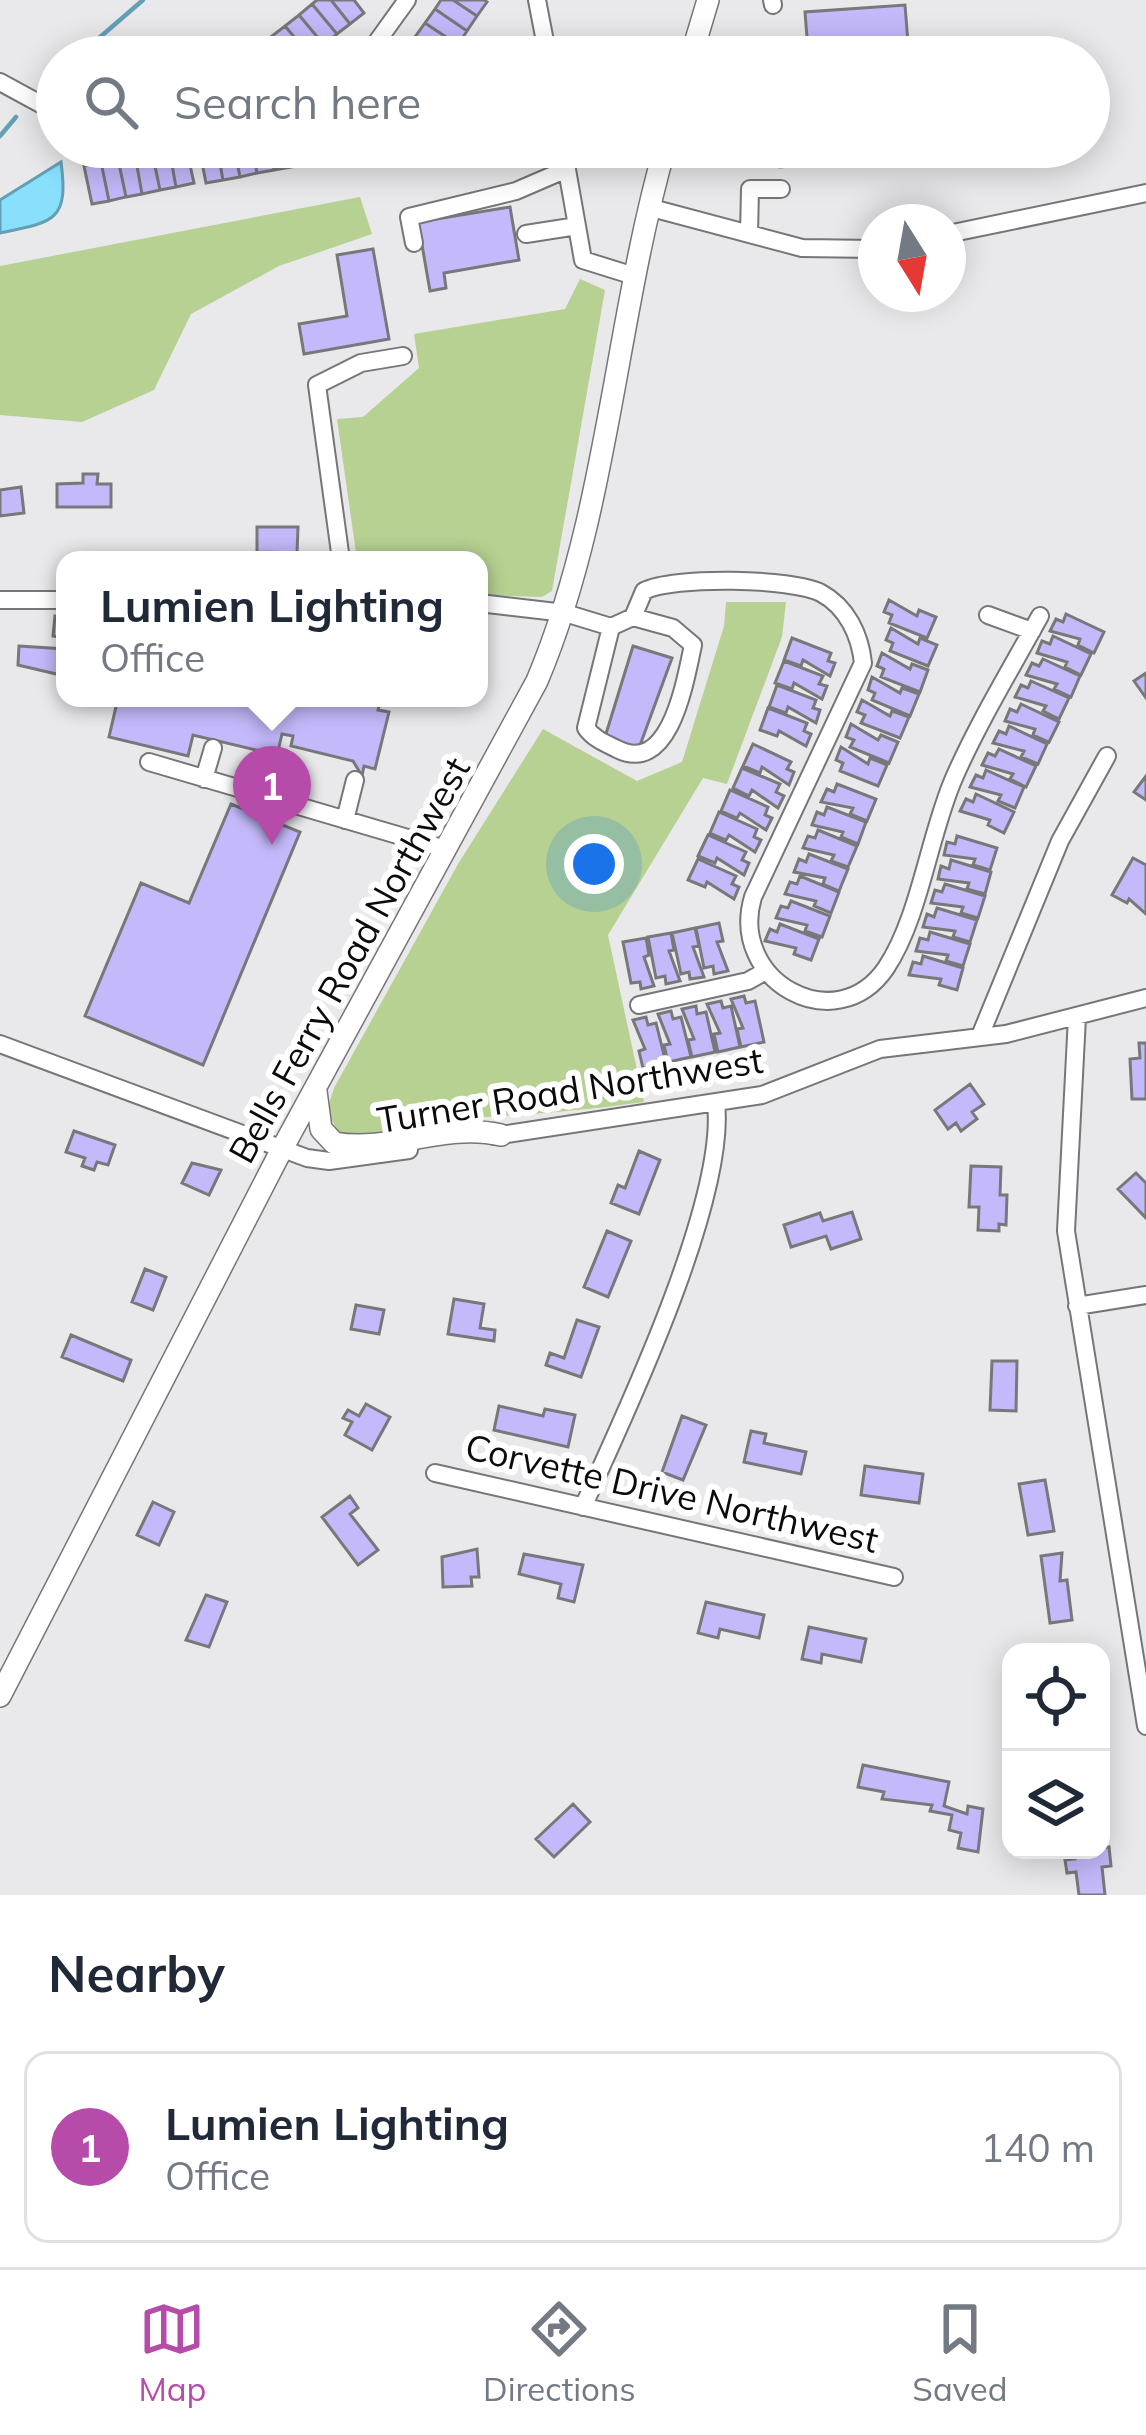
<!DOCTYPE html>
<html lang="en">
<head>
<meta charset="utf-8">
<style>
  :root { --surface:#fff; --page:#f6f6f7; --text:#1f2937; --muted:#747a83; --line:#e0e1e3; --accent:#b74baa }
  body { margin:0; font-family:Mulish,sans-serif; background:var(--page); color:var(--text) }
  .controls { position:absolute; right:36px; bottom:36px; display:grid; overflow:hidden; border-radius:24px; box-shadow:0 6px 30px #0003 }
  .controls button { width:108px; height:108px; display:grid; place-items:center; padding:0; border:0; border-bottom:3px solid var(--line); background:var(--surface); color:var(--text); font:60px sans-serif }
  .compass { position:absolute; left:858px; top:204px; width:108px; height:108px; border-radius:50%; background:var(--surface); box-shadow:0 6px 30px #0003; rotate:169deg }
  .you { position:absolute; left:594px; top:864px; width:42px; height:42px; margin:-30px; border:9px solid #fff; border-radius:50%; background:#1a73e8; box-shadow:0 0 0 18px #1a73e833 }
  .badge { display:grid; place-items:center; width:78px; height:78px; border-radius:50%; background:var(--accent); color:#fff; font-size:39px; font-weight:700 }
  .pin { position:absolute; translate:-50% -99px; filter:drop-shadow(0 3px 6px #0008) }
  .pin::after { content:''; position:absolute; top:63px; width:42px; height:36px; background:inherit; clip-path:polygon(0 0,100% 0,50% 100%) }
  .popup { position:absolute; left:56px; top:551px; width:432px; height:156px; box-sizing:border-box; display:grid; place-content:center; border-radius:24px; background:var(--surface); filter:drop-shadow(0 3px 9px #0005); font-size:39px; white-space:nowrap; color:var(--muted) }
  .popup b { font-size:45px; color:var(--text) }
  .popup::after { content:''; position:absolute; left:50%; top:100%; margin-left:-24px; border:24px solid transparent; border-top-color:var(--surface) }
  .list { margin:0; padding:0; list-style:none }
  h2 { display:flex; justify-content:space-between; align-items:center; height:156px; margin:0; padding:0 48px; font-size:51px }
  h2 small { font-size:39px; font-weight:400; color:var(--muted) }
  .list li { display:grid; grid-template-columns:78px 1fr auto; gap:36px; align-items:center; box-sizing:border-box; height:192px; margin:0 24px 24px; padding:0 24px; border:3px solid var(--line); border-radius:24px }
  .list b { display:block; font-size:45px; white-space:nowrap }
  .list p { margin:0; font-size:39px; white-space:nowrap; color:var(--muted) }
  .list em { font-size:39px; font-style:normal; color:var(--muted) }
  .icon { flex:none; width:66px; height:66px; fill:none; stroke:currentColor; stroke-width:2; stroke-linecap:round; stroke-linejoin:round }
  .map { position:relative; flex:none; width:1146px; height:1895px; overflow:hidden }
  .search { position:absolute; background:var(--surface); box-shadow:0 6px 30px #0003; left:36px; right:36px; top:36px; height:132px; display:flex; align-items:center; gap:30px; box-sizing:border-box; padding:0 42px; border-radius:66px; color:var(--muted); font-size:45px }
  .sheet { height:372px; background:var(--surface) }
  nav { display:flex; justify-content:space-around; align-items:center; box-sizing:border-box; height:168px; border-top:3px solid var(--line); background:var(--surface); font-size:33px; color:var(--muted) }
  nav a { display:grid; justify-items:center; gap:6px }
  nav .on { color:var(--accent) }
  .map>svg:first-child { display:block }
  .green { fill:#b6d192 }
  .water { fill:#89e0fd; stroke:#63a0b5; stroke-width:3 }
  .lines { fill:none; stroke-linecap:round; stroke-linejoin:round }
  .stream { stroke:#63a0b5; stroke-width:4.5 }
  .building { fill:#c4b9fb; stroke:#78787b; stroke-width:3 }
  .minor-casing { stroke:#767679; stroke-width:20 }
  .major-casing { stroke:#767679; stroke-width:24 }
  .minor { stroke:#fff; stroke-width:16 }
  .major { stroke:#fff; stroke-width:21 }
  .labels { text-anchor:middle; stroke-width:12; stroke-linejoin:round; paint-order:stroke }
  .street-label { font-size:36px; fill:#0b0b0c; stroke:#fff }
</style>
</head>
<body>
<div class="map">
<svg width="1146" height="1895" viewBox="0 0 1146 1895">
  <rect width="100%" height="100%" fill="#e9e9ec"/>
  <path class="green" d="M360 197 372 234 279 266 191 314 154 390 82 422 0 415V266Z
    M580 279 605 290 552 591 542 597 479 595V560H357L337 419 363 417 419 368 414 334 565 309Z
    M726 602H786L782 637 727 784 703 778 608 935 644 1102C581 1111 521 1115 458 1119 418 1121 379 1139 339 1134L327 1110 334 1088 458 864 543 729 637 781 682 762 724 626Z"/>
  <path class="water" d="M61 162C69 221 54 222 0 233V200Z"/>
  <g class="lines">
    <path class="stream" d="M77 57 143 0
      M0 136 16 117"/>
  </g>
  <path class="building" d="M317 0H331L350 24 337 34 312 4Z
    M331 0H354L364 13 350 24Z
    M441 0H453L477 16 467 31 435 9Z
    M453 0H484L487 2 477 16Z
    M312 4 337 34 324 45 299 15Z
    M905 5 908 43 808 50 805 12Z
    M435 9 467 31 458 45 425 23Z
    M299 15 324 45 310 56 285 26Z
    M425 23 458 45 450 57 415 37Z
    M285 26 310 56 309 57H288L272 36Z
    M272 36 288 57H266L258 47Z
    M415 37 444 57 406 52Z
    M241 39 245 57H227L224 43Z
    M610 40 632 47 629 57H604Z
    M224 43 227 57H209L207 46Z
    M207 46 209 57H192L190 50Z
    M186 147 194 183 176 187 169 148Z
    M199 147H217L223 180 206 183Z
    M217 147H234L240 177 223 180Z
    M234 147H252L257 173 240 177Z
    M252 147H270L274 170 257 173Z
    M270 147H287L291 167 274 170Z
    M287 147H305L308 164 291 167Z
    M328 147H349L353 154 338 163Z
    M778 147H883L884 159 780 167Z
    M169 148 176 187 160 190 152 152Z
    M152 152 160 190 142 194 135 155Z
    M135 155 142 194 126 197 118 159Z
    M118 159 126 197 109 201 101 162Z
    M101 162 109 201 92 204 84 166Z
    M510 207 519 260 444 273 446 288 430 291 418 222Z
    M373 249 389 339 304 354 299 324 347 316 337 255Z
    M83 474H98L97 484H111V507H57V484L83 483Z
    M21 487 24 513 0 516V490Z
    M257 527H298L297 553 257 552Z
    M889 600 917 616 919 610 936 617 927 638 889 623 892 615 884 612Z
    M1066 614 1104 632 1094 653 1078 645 1080 639 1050 631 1056 619 1063 622Z
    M55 616 65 617V638L53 636Z
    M891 628 918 644 920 638 937 645 928 666 890 651 893 643 886 640Z
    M1053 636 1091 654 1081 675 1065 667 1067 662 1037 653 1042 641 1050 644Z
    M792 638 831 653 828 661 835 663 830 676 803 660 801 666 784 660Z
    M19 646 65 649V676L18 665Z
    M633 646 672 658 639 748 605 737Z
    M882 653 910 669 912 664 928 670 920 692 881 677 884 669 877 666Z
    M1043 659 1080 676 1071 697 1054 689 1057 684 1026 675 1032 663 1039 666Z
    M784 661 823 676 819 684 827 686 822 699 794 683 792 689 775 683Z
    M1146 673V698L1134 681Z
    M872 677 900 693 902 688 919 694 910 716 872 700 875 693 868 690Z
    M1031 681 1069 698 1059 719 1043 711 1046 706 1015 697 1021 685 1028 688Z
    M777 685 816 700 813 708 820 710 816 723 788 707 786 713 769 707Z
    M118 698H381L378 710 389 712 375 769 364 766 362 776 353 761 291 746 293 736 282 734 277 755 193 735 188 756 109 737Z
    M862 700 890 716 892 711 909 717 900 738 861 723 865 715 857 712Z
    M1021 704 1059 722 1049 742 1033 735 1035 729 1005 721 1010 709 1017 712Z
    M768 708 807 723 804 731 811 734 806 746 779 731 777 736 760 730Z
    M851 724 878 740 881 735 898 742 889 763 850 747 854 740 846 737Z
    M1009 726 1047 744 1038 764 1021 757 1024 751 993 743 999 731 1006 734Z
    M753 744 791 762 787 769 794 772 789 785 762 767 760 773 743 766Z
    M841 747 868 764 870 758 887 765 878 786 840 771 843 763 836 760Z
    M999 749 1036 766 1026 787 1010 779 1013 774 982 765 988 753 995 756Z
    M742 768 780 784 776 792 784 796 778 808 752 790 749 796 733 788Z
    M986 770 1024 787 1015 808 998 801 1001 795 970 787 976 775 983 778Z
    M1146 776V800L1134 792Z
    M837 784 876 799 867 821 850 814 853 808 821 802 827 789 834 792Z
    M730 790 768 807 765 815 772 818 766 830 740 813 737 818 721 811Z
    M976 794 1014 812 1004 833 988 825 990 820 960 811 966 799 973 802Z
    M231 804 300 832 203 1065 85 1016 141 883 189 903Z
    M827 807 866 822 858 844 841 837 843 832 812 825 817 812 824 815Z
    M719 812 757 829 754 837 761 840 755 852 729 835 726 840 710 833Z
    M818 830 857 846 848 867 831 861 834 855 803 848 808 836 815 838Z
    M708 835 746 852 742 860 749 863 744 875 717 858 715 863 698 856Z
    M957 836 997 848 990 870 973 865 975 859 944 855 947 842 955 844Z
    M809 854 848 869 839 891 823 884 825 878 794 872 799 859 806 862Z
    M1133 858 1146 865V914L1129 899 1127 903 1112 895Z
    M698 859 736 876 732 884 739 887 734 899 707 882 705 887 688 880Z
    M951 860 991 872 985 894 967 889 969 883 938 879 941 866 949 869Z
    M800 876 839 892 831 913 814 906 816 901 785 894 790 882 797 884Z
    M945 884 985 896 978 918 961 913 963 907 931 903 935 890 942 892Z
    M791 901 830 916 822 937 805 931 807 925 776 918 781 906 788 908Z
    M937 908 977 920 970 942 953 937 955 931 923 927 927 914 934 917Z
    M719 923 723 941 717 942 728 971 714 974 713 966 704 968 696 928Z
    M780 924 819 939 811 960 794 954 796 948 765 941 770 929 777 932Z
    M695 928 699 946 693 947 704 977 690 979 689 972 681 974 672 933Z
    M930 932 970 944 963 966 946 961 948 955 916 951 920 938 928 940Z
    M671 933 674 950 669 951 680 981 666 984 665 976 656 978 648 937Z
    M646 938 649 955 644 957 654 986 641 989 640 982 631 983 623 942Z
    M923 956 963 968 957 990 939 985 941 979 909 975 913 962 921 964Z
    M744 996 746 1003 755 1001 764 1042 741 1047 737 1029 743 1028 731 999Z
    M721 1001 723 1008 731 1006 740 1047 718 1052 714 1034 720 1033 707 1004Z
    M696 1006 697 1014 706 1012 715 1052 692 1057 688 1040 694 1039 682 1009Z
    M671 1011 673 1019 681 1017 691 1057 668 1062 664 1045 670 1044 658 1014Z
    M646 1017 648 1025 656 1023 666 1063 643 1068 639 1051 645 1049 633 1020Z
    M1139 1043H1146V1099H1132L1130 1059 1140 1058Z
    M970 1084 984 1104 972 1112 977 1119 961 1131 956 1123 948 1129 935 1110Z
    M74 1131 115 1145 108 1165 97 1162 94 1170 82 1166 85 1158 66 1152Z
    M639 1151 660 1160 639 1214 611 1203 618 1185 625 1188Z
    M192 1163 221 1170 209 1195 182 1183Z
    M971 1166 1001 1167 1000 1195H1007L1006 1225 999 1224V1231L978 1230 979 1207H969Z
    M1136 1173 1146 1183V1218L1118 1189Z
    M852 1212 861 1239 831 1249 826 1236 791 1247 784 1225 820 1213 823 1221Z
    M607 1231 631 1241 608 1297 584 1287Z
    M145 1269 166 1277 153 1310 132 1302Z
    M454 1299 484 1304 480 1328 495 1330 494 1341 448 1334Z
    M356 1305 384 1310 379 1334 351 1329Z
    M577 1320 599 1327 581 1377 546 1365 550 1353 564 1358Z
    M71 1335 131 1360 123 1381 62 1357Z
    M992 1361H1017L1016 1411 990 1410Z
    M366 1404 390 1417 372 1450 345 1435 352 1422 343 1418 348 1410 359 1416Z
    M499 1406 543 1416 545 1409 575 1415 568 1447 494 1430Z
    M682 1416 706 1425 683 1480 662 1472Z
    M751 1431 766 1434 764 1443 806 1452 801 1474 744 1462Z
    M865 1466 923 1474 919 1503 861 1495Z
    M1045 1480 1054 1531 1028 1535 1019 1484Z
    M350 1496 358 1508 350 1514 378 1550 358 1565 322 1517Z
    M153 1502 174 1512 159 1545 137 1535Z
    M477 1549 479 1577H471L472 1586 443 1587 442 1557Z
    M1062 1553 1060 1581 1067 1580 1072 1620 1050 1623 1041 1556Z
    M524 1554 583 1565 574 1602 558 1598 561 1584 519 1574Z
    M206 1595 227 1602 209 1647 186 1640Z
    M706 1602 764 1615 759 1638 720 1629 718 1638 698 1633Z
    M809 1627 866 1639 861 1662 822 1654 821 1663 802 1659Z
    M863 1765 949 1782 944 1806 967 1814 968 1806 983 1809 978 1852 958 1848 961 1833 949 1830 952 1815 930 1811 932 1805 882 1799 884 1792 858 1787Z
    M573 1804 590 1822 554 1857 536 1839Z
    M1109 1847 1111 1866 1102 1867 1105 1895H1079L1076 1872 1067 1873 1065 1860 1075 1859 1074 1852Z"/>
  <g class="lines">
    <defs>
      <path id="minor" d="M537 0 548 57
        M772 0 773 5
        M366 57 407 0
        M0 82 57 113
        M563 147 583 260 631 275
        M648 207 802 248 876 249
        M526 234 577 226
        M749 234 750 189H781
        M948 234 1146 193
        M414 243 409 217 516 191 567 169
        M341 560 317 385 361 363 403 356
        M0 600H65
        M479 603 565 613 611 627 633 617 644 591C673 576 792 578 821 593 847 607 860 635 863 663L753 897C728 981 836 1041 886 968 920 917 929 835 954 778 978 723 1011 669 1040 616
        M988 615 1032 631
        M611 627 586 728C594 739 605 743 617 749 670 776 685 682 693 645L673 628 633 617
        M149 762 445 849
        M204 779 213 748
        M345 820 355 780
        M639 1005 748 981 764 972
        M1077 1017 1066 1231 1146 1726
        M980 1036 1060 841 1107 756
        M0 1044 307 1158 329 1161 409 1150
        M494 1136 762 1095 880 1049 1006 1034 1146 998
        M1077 1306 1146 1295
        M435 1473 894 1577
        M583 1507C626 1413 727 1199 716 1103"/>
      <path id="major" d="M691 57 708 0
        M316 1091 321 1129 334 1143C391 1153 444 1122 501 1135
        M0 1696 282 1149 537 681C608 513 615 322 665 147"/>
    </defs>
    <use href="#minor" class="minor-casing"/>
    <use href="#major" class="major-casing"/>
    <use href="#minor" class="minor"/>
    <use href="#major" class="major"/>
  </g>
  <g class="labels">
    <g class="street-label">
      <text transform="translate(349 960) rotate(-61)" y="13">Bells Ferry Road Northwest</text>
      <text transform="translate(570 1090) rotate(-9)" y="13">Turner Road Northwest</text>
      <text transform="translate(672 1493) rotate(13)" y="13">Corvette Drive Northwest</text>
    </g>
  </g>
</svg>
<div class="controls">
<button><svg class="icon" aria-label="locate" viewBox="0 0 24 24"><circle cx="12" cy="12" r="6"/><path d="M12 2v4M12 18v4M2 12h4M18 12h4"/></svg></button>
<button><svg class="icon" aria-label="layers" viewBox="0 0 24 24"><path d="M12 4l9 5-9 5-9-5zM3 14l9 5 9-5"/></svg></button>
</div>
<svg class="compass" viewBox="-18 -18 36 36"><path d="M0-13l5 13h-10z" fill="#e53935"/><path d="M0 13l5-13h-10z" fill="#747a83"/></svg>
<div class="you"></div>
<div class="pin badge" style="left:272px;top:845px">1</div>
<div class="popup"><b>Lumien Lighting</b>Office</div>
<div class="search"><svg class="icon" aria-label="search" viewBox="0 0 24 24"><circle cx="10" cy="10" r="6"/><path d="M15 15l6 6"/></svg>Search here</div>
</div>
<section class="sheet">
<h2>Nearby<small></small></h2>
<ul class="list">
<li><span class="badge">1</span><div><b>Lumien Lighting</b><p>Office</p></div><em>140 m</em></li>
</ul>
</section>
<nav>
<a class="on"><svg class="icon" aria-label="map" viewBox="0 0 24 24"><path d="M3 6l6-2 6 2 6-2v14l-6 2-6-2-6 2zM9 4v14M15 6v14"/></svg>Map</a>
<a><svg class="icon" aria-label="directions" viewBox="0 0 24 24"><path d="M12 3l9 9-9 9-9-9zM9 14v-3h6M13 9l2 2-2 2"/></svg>Directions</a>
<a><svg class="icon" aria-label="saved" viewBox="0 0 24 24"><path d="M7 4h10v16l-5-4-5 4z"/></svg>Saved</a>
</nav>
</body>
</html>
